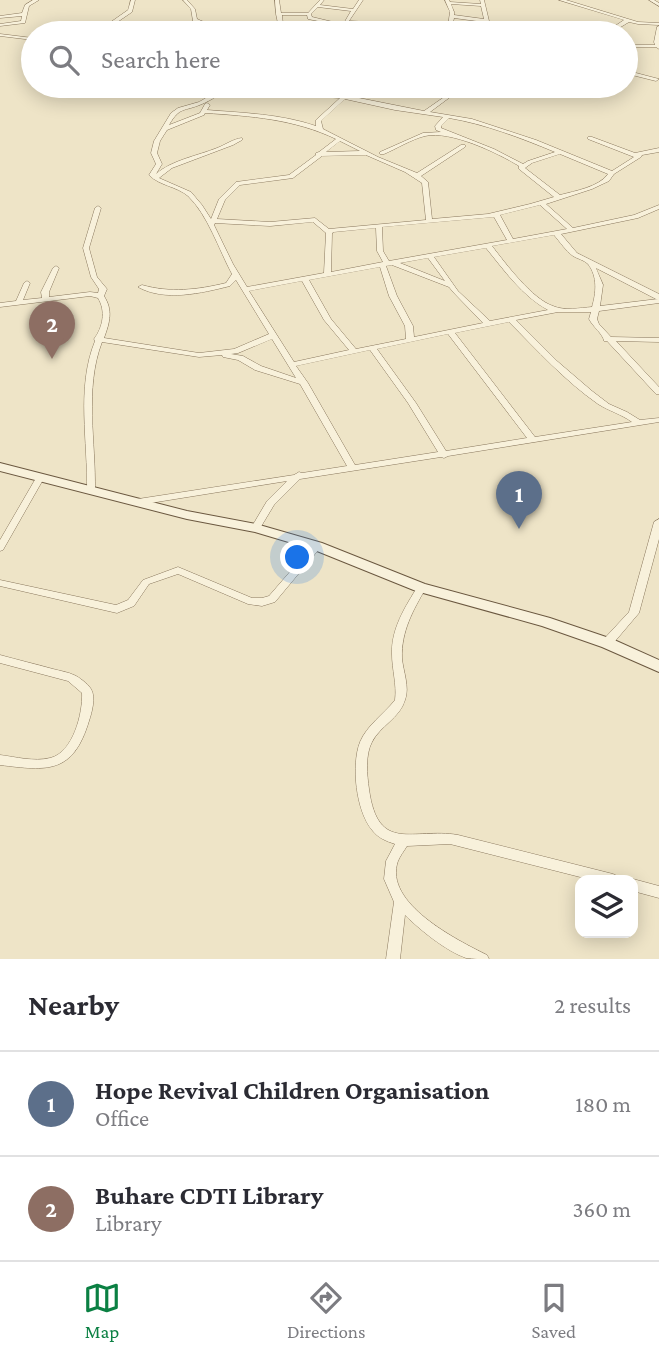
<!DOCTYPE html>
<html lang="en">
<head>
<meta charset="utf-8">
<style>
  :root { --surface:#fff; --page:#f7f7f7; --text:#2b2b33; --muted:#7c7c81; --line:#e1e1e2; --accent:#0b8043 }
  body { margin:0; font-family:"Crimson Pro",serif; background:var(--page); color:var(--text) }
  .controls { position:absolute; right:21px; bottom:21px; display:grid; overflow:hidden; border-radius:14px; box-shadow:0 4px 18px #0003 }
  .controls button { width:63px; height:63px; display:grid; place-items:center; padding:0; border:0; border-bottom:2px solid var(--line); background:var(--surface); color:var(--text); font:35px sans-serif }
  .you { position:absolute; left:298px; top:558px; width:24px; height:24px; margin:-18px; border:5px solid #fff; border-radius:50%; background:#1a73e8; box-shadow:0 0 0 10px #1a73e833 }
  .badge { display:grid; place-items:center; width:46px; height:46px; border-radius:50%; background:var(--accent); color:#fff; font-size:23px; font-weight:700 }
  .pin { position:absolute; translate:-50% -58px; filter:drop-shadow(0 2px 4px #0008) }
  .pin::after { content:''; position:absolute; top:37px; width:24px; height:21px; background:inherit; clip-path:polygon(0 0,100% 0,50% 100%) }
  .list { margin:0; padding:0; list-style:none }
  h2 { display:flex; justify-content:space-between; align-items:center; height:91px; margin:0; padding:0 28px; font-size:30px }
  h2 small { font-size:23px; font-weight:400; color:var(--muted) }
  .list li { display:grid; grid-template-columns:46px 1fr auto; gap:21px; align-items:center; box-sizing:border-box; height:105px; padding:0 28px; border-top:2px solid var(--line) }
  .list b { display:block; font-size:26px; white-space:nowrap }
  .list p { margin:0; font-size:23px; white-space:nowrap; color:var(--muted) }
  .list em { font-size:23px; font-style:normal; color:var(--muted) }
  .icon { flex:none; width:38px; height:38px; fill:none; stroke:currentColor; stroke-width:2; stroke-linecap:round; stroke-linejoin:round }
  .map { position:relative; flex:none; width:659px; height:959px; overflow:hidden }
  .search { position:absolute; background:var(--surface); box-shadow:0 4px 18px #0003; left:21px; right:21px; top:21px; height:77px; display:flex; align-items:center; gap:18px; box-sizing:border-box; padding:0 24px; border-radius:38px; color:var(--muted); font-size:26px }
  .sheet { height:301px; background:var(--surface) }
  nav { display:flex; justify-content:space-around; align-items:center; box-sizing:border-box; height:98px; border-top:2px solid var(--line); background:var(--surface); font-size:19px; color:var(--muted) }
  nav a { display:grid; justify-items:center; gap:4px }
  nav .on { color:var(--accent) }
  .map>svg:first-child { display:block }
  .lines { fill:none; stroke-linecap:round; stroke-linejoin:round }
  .street-casing { stroke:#89775d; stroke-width:1 }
  .secondary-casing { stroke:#6b5840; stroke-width:2 }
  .street { fill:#f8f1db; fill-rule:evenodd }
  .secondary { fill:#f8f1db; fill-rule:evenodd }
</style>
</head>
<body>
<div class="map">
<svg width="659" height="959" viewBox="0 0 659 959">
  <rect width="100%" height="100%" fill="#eee4c7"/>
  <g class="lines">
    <defs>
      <path id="street" d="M33 0H39L29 6 25 23 0 26V24L21 21 22 16 0 18V16L22 13 25 5Z
        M131 0H135L132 12 113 25 115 31 102 33 110 29 108 24 128 10Z
        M183 0H187L195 9 197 19 204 22 202 33H198L200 23 193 21 191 9Z
        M275 0H279L281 13H308L320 0H324L320 5 353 9 359 0H363L349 21 368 22 370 23 368 24 344 23 351 11 318 7 311 14 312 17 333 22V24L308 19 307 15H282L284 33H280L276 14Z
        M445 0H449L450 2 481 4 480 0H484L489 21 485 33H481L484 22 454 18 451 33H447L450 12ZM451 4 481 6 484 19 454 15V12Z
        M559 0H566L638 22 659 23V25L638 24 629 22 619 28V33H615V26L624 20Z
        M649 0H654L659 3V6Z
        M659 26V49L656 47H626V45H655L654 42 657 27Z
        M0 34 33 38V40L0 36Z
        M626 62 636 73 659 79 656 81 632 75 626 67Z
        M226 86H232C223 92 212 100 202 104 184 112 180 106 169 125L200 113 205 104 207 103 210 105 207 110C244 113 281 114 316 126V120L340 98 269 93 262 86H267L271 90 344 95 424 111 460 86H465L430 112 472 119 536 140 612 171 634 157 588 139V137H592L635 153 659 148V152L642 155 641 157 614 174 609 181 592 189 546 204 573 228 634 215 659 205V209L638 218 561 234 577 253 659 294V303L599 311 597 319 599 324 611 337 659 338V342L616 341 659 387V394H656L607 341H604C603 334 593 327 589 319L591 312H558L516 320 557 361 592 391 609 404 627 412 640 420 659 418V422L448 456 444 458 441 457 300 479 274 505 259 530 256 531 251 528 267 501 287 481 138 505 134 502 138 499 294 475 299 472 302 473 347 466 300 384 255 370 238 360 223 357 222 355 199 357 102 342C84 389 96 442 95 491L94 493H88L87 491C88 441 76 388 95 341L94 339C103 327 106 311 98 298L90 296 0 307V303L16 301 24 283 27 281 30 283 23 300 42 298 41 292 53 268 56 266 59 268 49 292V297L90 292 98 293 99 289 91 277 83 248 95 208 98 206 101 208 89 248 97 277 107 289 104 296C113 310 110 322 104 338L199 353 234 349 269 334 236 280 230 286C202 293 165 302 138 287L142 285C170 293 197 290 226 283L232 274C219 250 208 215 188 196 176 186 160 186 149 175L156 164 151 153 154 141 171 113 178 108 199 102ZM345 99 395 110 443 117 435 126 436 130 441 132 423 133 380 152V154H384C396 149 412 139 425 136 450 130 498 153 519 166V169L554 197 530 204 488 214 432 219 428 182 421 176 465 147V145H461L417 173 378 157 323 129 321 121ZM205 113C251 116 294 119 336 139L319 152 316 153V155L289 175 236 182 219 199 211 219 202 205 191 192 159 178 172 168 233 145 242 140V138C233 139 225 145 217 148 197 156 172 160 156 174L162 164 157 153 160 141 167 130 204 115ZM449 118C485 124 521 138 555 152L528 161 523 164 494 149 441 128V126ZM340 141 360 151 326 152ZM560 154 608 174C599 187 575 191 560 195L525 168 532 163ZM366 155 405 172 422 183 426 220 329 229 315 218 270 222 217 219 225 200 240 185 293 178 322 156ZM540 205 567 229 513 239 500 215ZM494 217 507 240 389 261 383 251 382 227ZM313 222 326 233 324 273 247 287 233 264 214 225 215 223 270 226ZM376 228 377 251 383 262 331 272 332 233 334 232ZM554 235C560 242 566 251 573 256 578 259 584 260 588 264 598 277 596 293 592 307 580 308 564 311 553 306 532 299 506 264 492 246ZM486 248C504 270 522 296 548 310L490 321 458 291 434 257ZM428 258 445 281 400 263ZM392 265 449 287 454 293 483 323 414 337 413 326 397 296 386 266ZM380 267 389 296 405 326 406 339 356 349 331 319 309 280ZM596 268 656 299H658L600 306 603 285ZM302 281 324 320 349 350 294 362 249 291ZM509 322C537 350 565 381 598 404 609 411 621 414 632 422L535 437 455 333ZM448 334 527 438 446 451 416 403 377 349ZM272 339 296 378 261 366 243 356 231 354 238 353ZM370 350 408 403 438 452 355 465 308 383 296 366Z
        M40 475 44 478 3 550 0 551V540L36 478Z
        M659 519V539L639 613 611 646 607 647 603 646 602 643 603 640 629 612 654 522Z
        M317 543 320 544 322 546 320 548 275 602 262 606 248 604 178 574 149 584 134 606 117 613 0 586V580L116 605 128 600 143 580 178 567 252 598H262L269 596 314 544Z
        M421 585 424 586 426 588C413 610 401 632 402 658 403 671 410 687 405 700 400 718 380 726 372 742 365 755 367 775 369 789 378 855 413 827 458 835L613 874 617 876 619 880H592L450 844 407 846C404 851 400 856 398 861 383 903 457 940 487 955L489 959C481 959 473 959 466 958 446 951 420 930 405 915L400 959H386L394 902 384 879 386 861 395 844C386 841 378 838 372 830 356 811 351 765 360 742 367 725 384 714 395 700 397 684 392 670 392 654 391 629 405 607 418 586Z
        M0 655C18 660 35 664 53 669 60 671 68 672 74 675 79 677 88 684 91 689 96 697 92 712 89 721 73 774 48 771 0 765V755C16 757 34 762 50 758 73 753 83 713 82 693L68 681 0 663Z
        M633 879 659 886V898L633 891V880H631Z"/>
      <path id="secondary" d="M0 463 187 511 256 524 322 543 425 584 550 618 612 639 659 660V672L602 647 542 626 416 591 312 549 255 532 187 519 0 471Z"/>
    </defs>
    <use href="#street" class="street-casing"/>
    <use href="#secondary" class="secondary-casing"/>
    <use href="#street" class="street"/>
    <use href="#secondary" class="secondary"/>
  </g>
</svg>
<div class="controls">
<button><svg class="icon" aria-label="layers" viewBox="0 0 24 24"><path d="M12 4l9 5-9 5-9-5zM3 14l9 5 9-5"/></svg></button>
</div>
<div class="you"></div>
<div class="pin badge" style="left:519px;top:529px;background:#5c6f8a">1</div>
<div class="pin badge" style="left:52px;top:359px;background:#8d6e63">2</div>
<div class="search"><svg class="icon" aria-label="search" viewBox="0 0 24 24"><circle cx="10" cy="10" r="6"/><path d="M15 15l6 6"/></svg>Search here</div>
</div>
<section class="sheet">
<h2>Nearby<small>2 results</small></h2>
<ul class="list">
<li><span class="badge" style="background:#5c6f8a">1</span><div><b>Hope Revival Children Organisation</b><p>Office</p></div><em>180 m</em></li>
<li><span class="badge" style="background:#8d6e63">2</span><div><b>Buhare CDTI Library</b><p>Library</p></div><em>360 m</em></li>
</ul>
</section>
<nav>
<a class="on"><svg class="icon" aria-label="map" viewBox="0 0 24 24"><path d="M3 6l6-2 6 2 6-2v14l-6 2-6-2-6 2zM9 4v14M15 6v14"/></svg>Map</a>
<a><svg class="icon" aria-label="directions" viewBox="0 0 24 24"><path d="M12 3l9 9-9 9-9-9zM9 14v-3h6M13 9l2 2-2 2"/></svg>Directions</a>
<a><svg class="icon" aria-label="saved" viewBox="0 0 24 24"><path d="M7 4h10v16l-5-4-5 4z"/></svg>Saved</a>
</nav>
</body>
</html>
